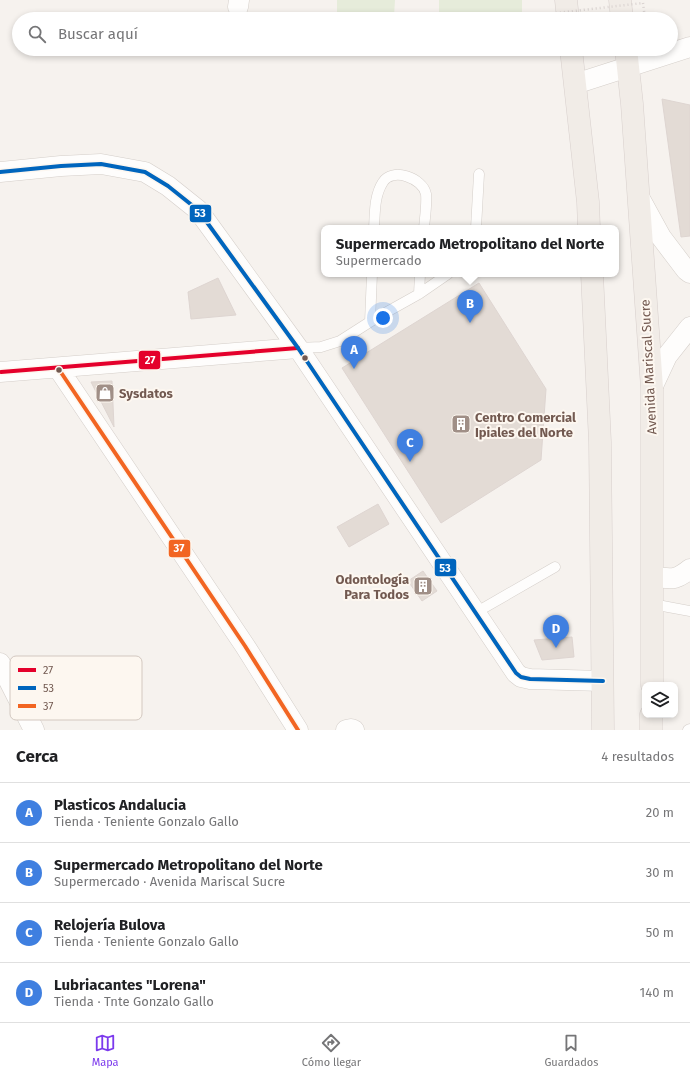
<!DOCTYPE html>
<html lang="es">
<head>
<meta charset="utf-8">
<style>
  :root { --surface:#fff; --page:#f2f2f2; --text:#202124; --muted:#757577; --line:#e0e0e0; --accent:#7c3aed }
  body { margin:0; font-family:"Fira Sans",sans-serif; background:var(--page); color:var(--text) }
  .controls { position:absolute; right:12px; bottom:12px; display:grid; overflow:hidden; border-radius:8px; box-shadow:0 2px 6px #0003 }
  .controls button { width:36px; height:36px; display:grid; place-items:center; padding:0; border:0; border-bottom:1px solid var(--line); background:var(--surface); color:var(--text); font:20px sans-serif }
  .you { position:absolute; left:383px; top:318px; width:14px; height:14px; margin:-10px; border:3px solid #fff; border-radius:50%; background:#1a73e8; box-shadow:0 0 0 6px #1a73e833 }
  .badge { display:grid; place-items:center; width:26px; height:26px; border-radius:50%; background:var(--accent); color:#fff; font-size:13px; font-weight:700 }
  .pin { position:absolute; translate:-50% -33px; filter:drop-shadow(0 1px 2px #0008) }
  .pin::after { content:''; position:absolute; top:21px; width:14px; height:12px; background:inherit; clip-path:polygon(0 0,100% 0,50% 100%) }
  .popup { position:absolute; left:321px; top:225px; width:298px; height:52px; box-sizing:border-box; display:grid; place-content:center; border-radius:8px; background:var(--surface); filter:drop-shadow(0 1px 3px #0005); font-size:13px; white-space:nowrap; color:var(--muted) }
  .popup b { font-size:15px; color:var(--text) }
  .popup::after { content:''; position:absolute; left:50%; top:100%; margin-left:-8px; border:8px solid transparent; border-top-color:var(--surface) }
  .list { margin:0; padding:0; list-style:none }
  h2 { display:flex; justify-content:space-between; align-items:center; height:52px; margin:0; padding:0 16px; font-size:17px }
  h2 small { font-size:13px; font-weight:400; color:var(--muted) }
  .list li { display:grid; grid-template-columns:26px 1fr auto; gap:12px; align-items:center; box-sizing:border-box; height:60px; padding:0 16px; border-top:1px solid var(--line) }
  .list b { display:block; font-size:15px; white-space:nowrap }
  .list p { margin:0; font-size:13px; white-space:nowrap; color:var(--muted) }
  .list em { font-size:13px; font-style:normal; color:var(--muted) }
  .icon { flex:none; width:22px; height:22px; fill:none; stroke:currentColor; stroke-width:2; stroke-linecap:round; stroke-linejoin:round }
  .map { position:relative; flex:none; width:690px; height:730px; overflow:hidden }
  .search { position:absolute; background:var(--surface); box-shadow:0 2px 6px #0003; left:12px; right:12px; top:12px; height:44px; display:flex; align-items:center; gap:10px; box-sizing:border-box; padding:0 14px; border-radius:22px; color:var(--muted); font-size:15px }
  .sheet { height:292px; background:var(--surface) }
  nav { display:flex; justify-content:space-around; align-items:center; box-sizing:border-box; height:56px; border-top:1px solid var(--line); background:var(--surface); font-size:11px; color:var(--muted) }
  nav a { display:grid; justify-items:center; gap:2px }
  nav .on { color:var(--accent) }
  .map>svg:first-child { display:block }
  .green { fill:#e6ecda }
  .building { fill:#e3dbd5; stroke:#ded5d1 }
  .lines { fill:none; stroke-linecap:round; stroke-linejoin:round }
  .lane-casing { stroke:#d4cec9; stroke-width:11 }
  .street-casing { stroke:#d4cec9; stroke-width:21 }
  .primary-casing { stroke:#d7cfcc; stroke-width:23 }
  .path { stroke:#d9d2d0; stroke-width:2.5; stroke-dasharray:1 3; stroke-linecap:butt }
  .lane { stroke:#fefdfc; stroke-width:10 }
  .street { stroke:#fefdfc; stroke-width:20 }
  .primary { stroke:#f1ece7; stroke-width:22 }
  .path-bridge { stroke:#d9d2d0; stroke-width:2.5; stroke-dasharray:1 3; stroke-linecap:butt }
  .bus-1-casing { stroke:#fdf7f0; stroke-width:7 }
  .bus-2-casing { stroke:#fdf7f0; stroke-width:7 }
  .bus-3-casing { stroke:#fdf7f0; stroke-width:7 }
  .bus-1 { stroke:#e4002b; stroke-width:4 }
  .bus-2 { stroke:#0065bd; stroke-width:4 }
  .bus-3 { stroke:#f26522; stroke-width:4 }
  .bus-dot { fill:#725950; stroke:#fdf7f0; stroke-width:1.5 }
  .labels { text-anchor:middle; stroke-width:4; stroke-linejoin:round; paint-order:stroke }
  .street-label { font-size:13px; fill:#725950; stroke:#fdf7f0 }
  .poi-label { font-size:13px; font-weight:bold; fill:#725950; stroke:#fdf7f0; text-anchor:start }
  .key { fill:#fdf7f0; stroke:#d3c8c0; stroke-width:1 }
  .key-label { font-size:11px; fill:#725950 }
  .line-badge { stroke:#fdf7f0; stroke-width:1.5 }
  .badge-label { font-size:11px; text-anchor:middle; font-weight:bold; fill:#fff }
</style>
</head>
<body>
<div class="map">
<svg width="690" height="730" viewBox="0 0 690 730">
  <rect width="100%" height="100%" fill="#f6f2ee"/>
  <path class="green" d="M337 0H395L394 16 337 13Z
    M439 0H522V19H439Z
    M438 49H521V56L438 55Z"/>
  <path class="building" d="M662 99 690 105V236L681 237Z
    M218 278 236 315 191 319 188 292Z
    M479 283 546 389 541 460 441 523 342 368Z
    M112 381 114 427 91 382Z
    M378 504 389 524 349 547 337 527Z
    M423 571 437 591 422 601 408 581Z
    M572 637 574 657 542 660 534 640Z"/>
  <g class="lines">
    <defs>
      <path id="lane" d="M374 228C375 213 374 196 383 182 392 167 423 178 426 194 427 204 425 217 424 228
        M476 228 479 174
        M419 294 420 274
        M370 322 372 274
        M298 348 321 347 340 341 376 318 419 294 448 274
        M652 604 690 611
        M475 613 555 567
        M688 730 690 729"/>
      <path id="street" d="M238 7 239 0
        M575 84 690 47
        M0 172 61 166 101 164 145 172 168 186 198 210 298 348 516 673 521 677 530 679 603 681
        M638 195 661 237 686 270 690 273
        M58 368 245 646 298 730
        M0 372 298 348
        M652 388 667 356 690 327
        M652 577C671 578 674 582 690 569
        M0 663 34 730
        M346 730 351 729 354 730"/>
      <path id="primary" d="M566 0 568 19
        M620 0 622 19
        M571 49 588 202 589 228
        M626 49 632 104 652 388V685
        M592 274 600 442 603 730
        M651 730V715"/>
    </defs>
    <use href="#lane" class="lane-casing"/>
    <use href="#street" class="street-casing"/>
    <use href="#primary" class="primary-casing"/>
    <path class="path" d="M643 3 645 19"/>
    <use href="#lane" class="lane"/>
    <use href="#street" class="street"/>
    <use href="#primary" class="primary"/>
    <path class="path-bridge" d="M548 14 643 3"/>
    <defs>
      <path id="bus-1" d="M1 372 298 348"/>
      <path id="bus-2" d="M0 172 61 166 101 164 145 172 168 186 198 210 298 348 516 673 521 677 530 679 603 681"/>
      <path id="bus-3" d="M58 368 245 646 298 730"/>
    </defs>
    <use href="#bus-1" class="bus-1-casing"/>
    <use href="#bus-2" class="bus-2-casing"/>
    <use href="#bus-3" class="bus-3-casing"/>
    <use href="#bus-1" class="bus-1"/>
    <use href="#bus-2" class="bus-2"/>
    <use href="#bus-3" class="bus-3"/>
  </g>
  <defs>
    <symbol id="shop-square" viewBox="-11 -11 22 22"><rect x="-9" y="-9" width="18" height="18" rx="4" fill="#a08f87" stroke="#fdf7f0"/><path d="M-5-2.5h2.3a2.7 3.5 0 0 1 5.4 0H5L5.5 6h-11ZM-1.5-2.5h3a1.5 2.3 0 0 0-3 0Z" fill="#fff"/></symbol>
    <symbol id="building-square" viewBox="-11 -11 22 22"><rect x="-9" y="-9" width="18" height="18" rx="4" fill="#a08f87" stroke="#fdf7f0"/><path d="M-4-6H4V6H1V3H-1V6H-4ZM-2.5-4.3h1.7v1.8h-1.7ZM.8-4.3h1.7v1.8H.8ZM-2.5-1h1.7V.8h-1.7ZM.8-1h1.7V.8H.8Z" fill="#fff"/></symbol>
  </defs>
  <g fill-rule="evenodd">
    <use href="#shop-square" x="94" y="382" width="22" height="22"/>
    <use href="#building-square" x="450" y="413" width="22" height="22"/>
    <use href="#building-square" x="412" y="575" width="22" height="22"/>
  </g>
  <g class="bus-dot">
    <circle cx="305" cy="358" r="3.5"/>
    <circle cx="59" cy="370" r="3.5"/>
  </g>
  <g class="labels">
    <g class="street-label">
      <text transform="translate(648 367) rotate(-93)" y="5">Avenida Mariscal Sucre</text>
    </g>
    <g class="poi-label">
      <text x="119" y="398">Sysdatos</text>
      <text x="475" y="422">Centro Comercial<tspan x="475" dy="15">Ipiales del Norte</tspan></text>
      <text x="409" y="584" text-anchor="end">Odontología<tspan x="409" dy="15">Para Todos</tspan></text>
    </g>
  </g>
  <rect x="10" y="656" width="132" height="64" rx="6" class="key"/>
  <rect x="18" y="668" width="18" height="4" fill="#e4002b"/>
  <rect x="18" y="686" width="18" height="4" fill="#0065bd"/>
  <rect x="18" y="704" width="18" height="4" fill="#f26522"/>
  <g class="key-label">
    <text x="43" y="674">27</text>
    <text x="43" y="692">53</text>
    <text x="43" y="710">37</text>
  </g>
  <g class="line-badge">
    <rect x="189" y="204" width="23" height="19" rx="4" fill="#0065bd"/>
    <rect x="138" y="350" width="23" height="20" rx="4" fill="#e4002b"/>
    <rect x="168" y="539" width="23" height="19" rx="4" fill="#f26522"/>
    <rect x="434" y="558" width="23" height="19" rx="4" fill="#0065bd"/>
  </g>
  <g class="badge-label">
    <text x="200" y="217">53</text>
    <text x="150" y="364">27</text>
    <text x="179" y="552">37</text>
    <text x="445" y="572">53</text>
  </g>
</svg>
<div class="controls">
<button><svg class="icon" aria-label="layers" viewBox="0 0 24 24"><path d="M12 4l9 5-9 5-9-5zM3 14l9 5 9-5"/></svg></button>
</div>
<div class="you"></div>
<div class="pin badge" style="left:354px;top:369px;background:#3f7fe0">A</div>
<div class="pin badge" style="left:470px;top:323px;background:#3f7fe0">B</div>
<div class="popup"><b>Supermercado Metropolitano del Norte</b>Supermercado</div>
<div class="pin badge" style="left:410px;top:462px;background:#3f7fe0">C</div>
<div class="pin badge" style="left:556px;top:648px;background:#3f7fe0">D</div>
<div class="search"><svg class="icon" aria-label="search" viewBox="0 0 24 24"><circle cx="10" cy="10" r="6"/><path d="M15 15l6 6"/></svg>Buscar aquí</div>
</div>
<section class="sheet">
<h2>Cerca<small>4 resultados</small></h2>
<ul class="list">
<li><span class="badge" style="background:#3f7fe0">A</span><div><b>Plasticos Andalucia</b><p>Tienda · Teniente Gonzalo Gallo</p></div><em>20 m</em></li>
<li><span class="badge" style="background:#3f7fe0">B</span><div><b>Supermercado Metropolitano del Norte</b><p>Supermercado · Avenida Mariscal Sucre</p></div><em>30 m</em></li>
<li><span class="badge" style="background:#3f7fe0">C</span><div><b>Relojería Bulova</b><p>Tienda · Teniente Gonzalo Gallo</p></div><em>50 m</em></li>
<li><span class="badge" style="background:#3f7fe0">D</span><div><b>Lubriacantes &quot;Lorena&quot;</b><p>Tienda · Tnte Gonzalo Gallo</p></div><em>140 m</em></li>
</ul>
</section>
<nav>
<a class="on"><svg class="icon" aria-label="map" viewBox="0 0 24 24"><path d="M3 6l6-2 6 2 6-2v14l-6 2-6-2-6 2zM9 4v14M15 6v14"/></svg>Mapa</a>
<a><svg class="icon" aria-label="directions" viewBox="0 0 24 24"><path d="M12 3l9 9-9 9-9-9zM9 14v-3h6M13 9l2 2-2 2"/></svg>Cómo llegar</a>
<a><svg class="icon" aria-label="saved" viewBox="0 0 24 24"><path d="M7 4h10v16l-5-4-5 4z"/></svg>Guardados</a>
</nav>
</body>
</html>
